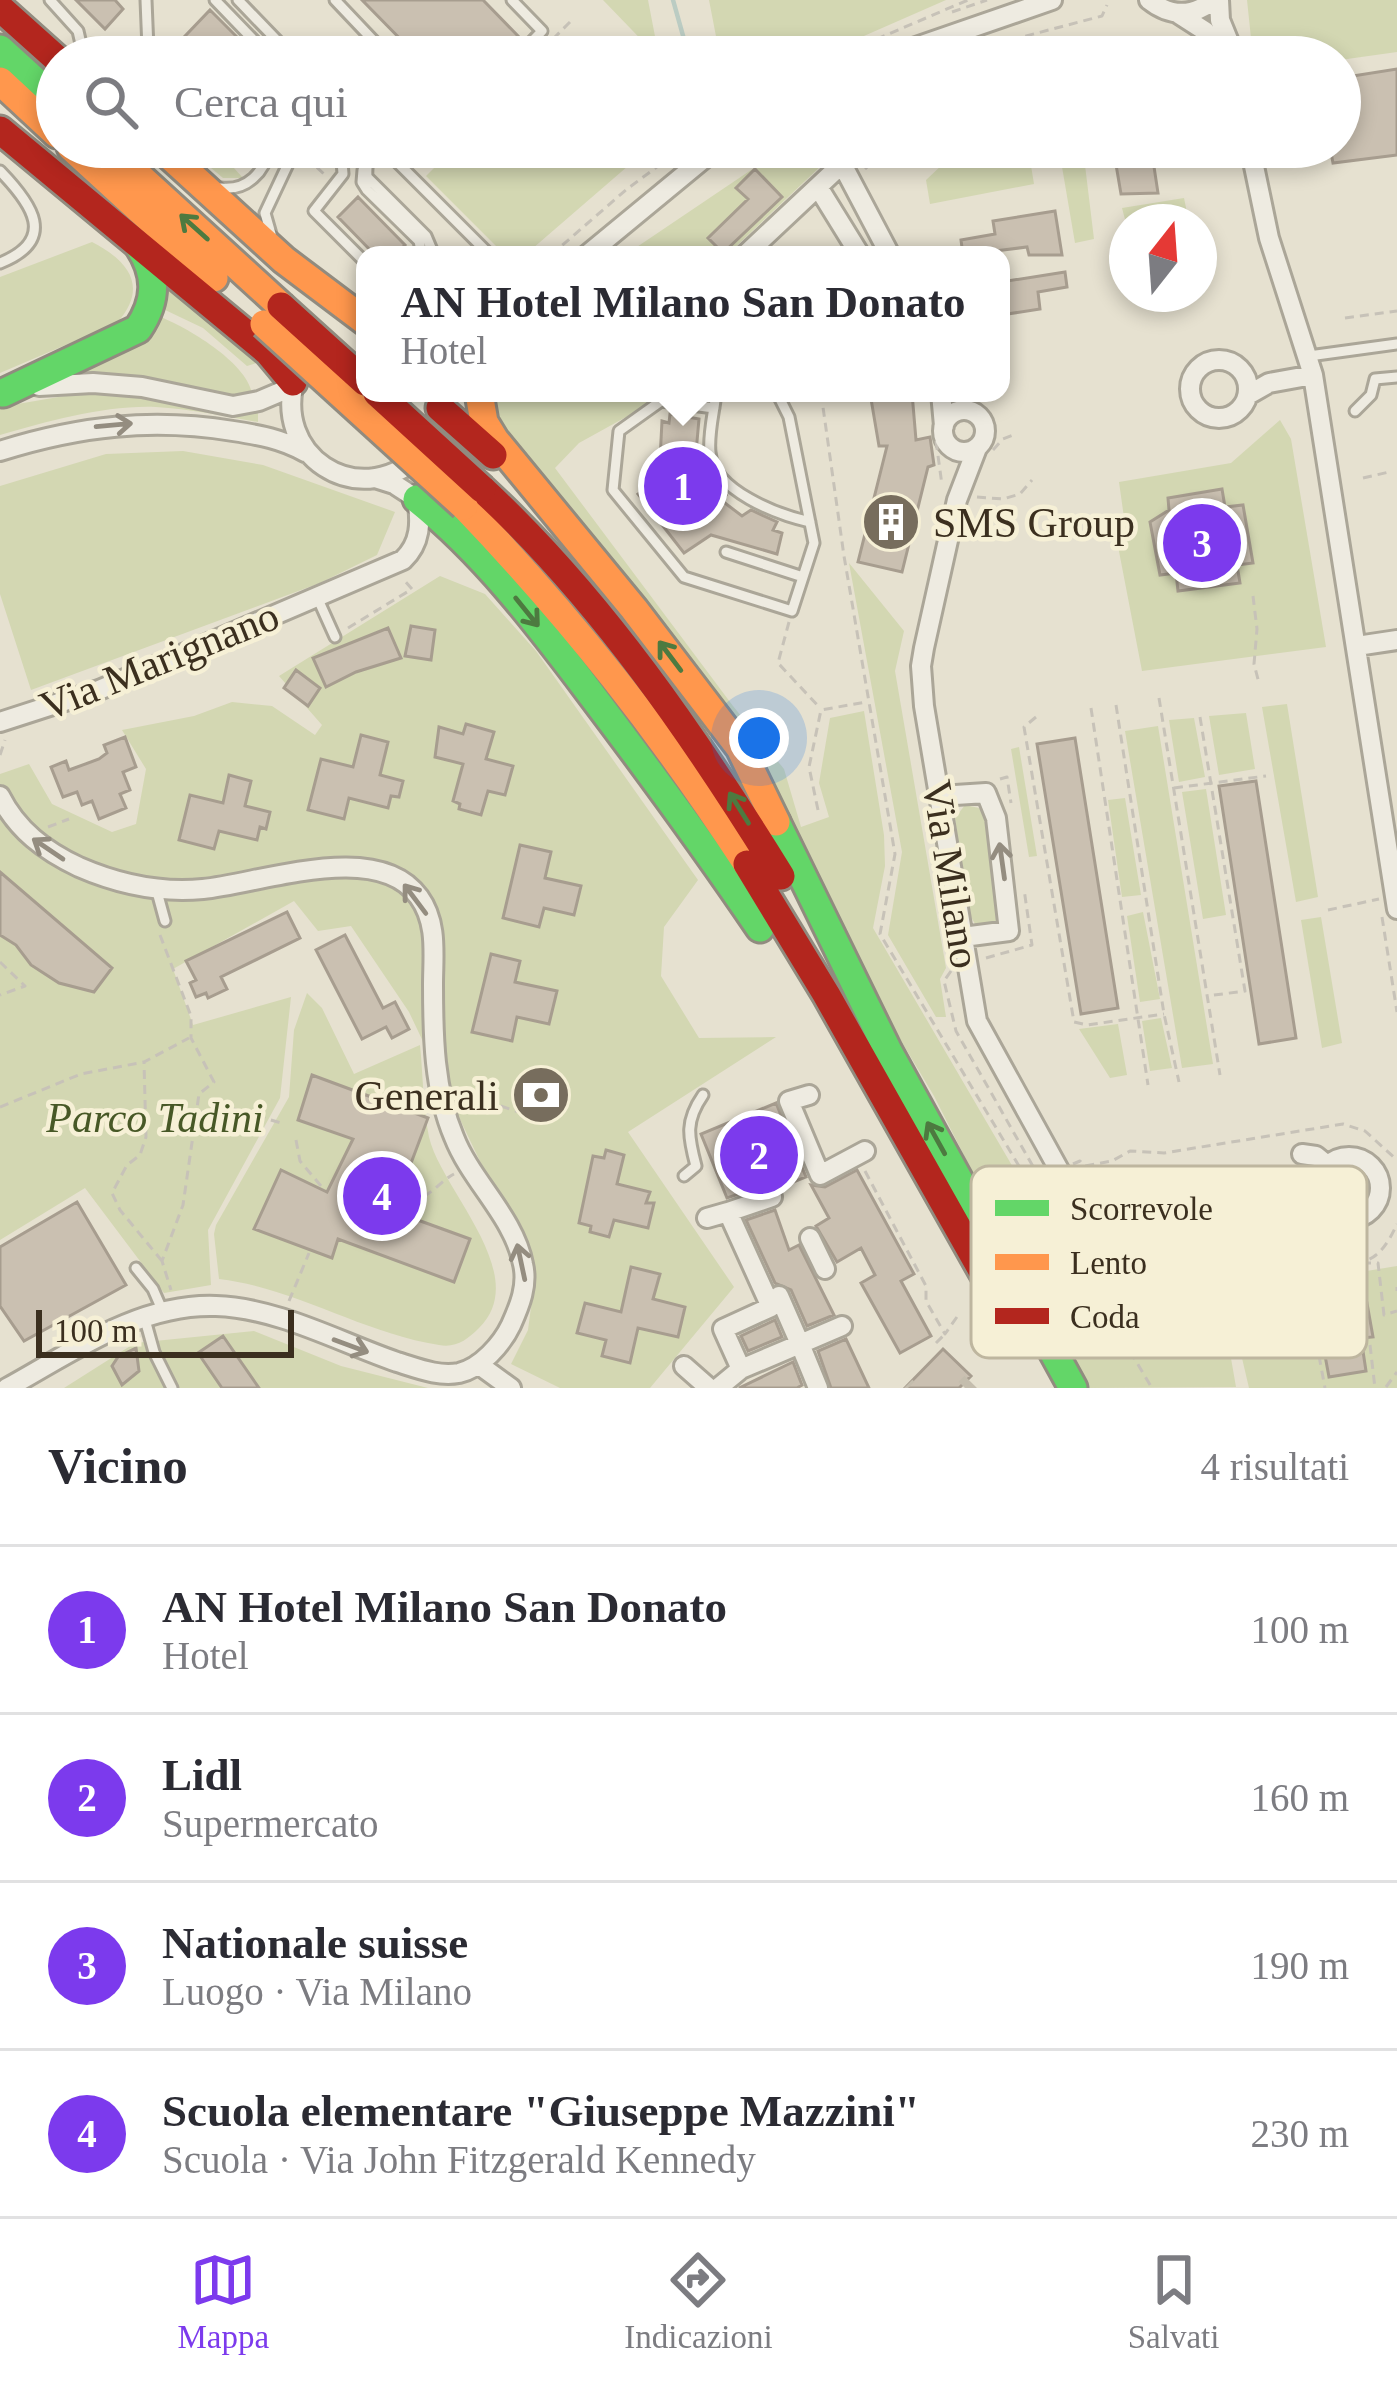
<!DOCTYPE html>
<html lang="it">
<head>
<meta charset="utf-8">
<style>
  :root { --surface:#fff; --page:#f7f7f7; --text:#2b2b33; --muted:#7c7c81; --line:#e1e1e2; --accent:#7c3aed }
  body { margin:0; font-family:Georgia,serif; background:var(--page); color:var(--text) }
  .compass { position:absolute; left:1109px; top:204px; width:108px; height:108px; border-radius:50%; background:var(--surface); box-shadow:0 6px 18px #0003; rotate:17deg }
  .scale { position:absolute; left:36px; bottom:30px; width:258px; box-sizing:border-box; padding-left:12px; border:6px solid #3b2f1f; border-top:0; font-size:33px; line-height:42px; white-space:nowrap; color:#3b2f1f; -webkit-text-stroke:9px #f6f0d6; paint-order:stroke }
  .you { position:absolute; left:759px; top:738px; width:42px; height:42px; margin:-30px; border:9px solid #fff; border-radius:50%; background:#1a73e8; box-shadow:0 0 0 18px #1a73e833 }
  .badge { display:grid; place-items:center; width:78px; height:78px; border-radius:50%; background:var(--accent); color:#fff; font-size:39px; font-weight:700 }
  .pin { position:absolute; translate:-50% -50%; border:6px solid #fff; box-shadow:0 3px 12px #0006 }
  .popup { position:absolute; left:356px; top:246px; width:654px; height:156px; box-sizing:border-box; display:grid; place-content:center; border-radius:24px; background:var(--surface); filter:drop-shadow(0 3px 9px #0005); font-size:39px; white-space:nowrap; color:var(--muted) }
  .popup b { font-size:45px; color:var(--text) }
  .popup::after { content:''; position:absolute; left:50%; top:100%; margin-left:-24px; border:24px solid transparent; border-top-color:var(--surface) }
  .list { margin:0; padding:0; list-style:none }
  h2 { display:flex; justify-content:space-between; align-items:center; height:156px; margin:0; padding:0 48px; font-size:51px }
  h2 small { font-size:39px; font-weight:400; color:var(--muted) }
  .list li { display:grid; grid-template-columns:78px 1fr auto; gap:36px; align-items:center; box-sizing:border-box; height:168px; padding:0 48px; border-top:3px solid var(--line) }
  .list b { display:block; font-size:45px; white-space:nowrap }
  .list p { margin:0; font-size:39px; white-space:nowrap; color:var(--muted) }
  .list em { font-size:39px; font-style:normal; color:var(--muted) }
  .icon { flex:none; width:66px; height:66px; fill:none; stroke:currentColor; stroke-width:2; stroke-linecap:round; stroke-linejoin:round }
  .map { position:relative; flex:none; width:1397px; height:1388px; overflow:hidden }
  .search { position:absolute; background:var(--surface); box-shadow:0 6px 18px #0003; left:36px; right:36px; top:36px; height:132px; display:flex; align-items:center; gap:30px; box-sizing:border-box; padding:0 42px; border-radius:66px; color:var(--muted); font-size:45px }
  .sheet { height:828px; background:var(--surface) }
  nav { display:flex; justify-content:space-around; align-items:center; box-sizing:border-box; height:168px; border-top:3px solid var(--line); background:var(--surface); font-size:33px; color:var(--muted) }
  nav a { display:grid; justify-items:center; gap:6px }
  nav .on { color:var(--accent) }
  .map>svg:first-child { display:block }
  .green { fill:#d3d7b2 }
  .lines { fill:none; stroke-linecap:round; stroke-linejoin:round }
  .stream { stroke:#bbccc3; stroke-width:4.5 }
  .building { fill:#cac0b1; stroke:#a79d8f; stroke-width:3 }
  .street-tunnel { stroke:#c4bdad; stroke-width:18; stroke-dasharray:18 9; stroke-linecap:butt }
  .lane-casing { stroke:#aba698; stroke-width:15 }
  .street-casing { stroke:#aba698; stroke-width:24 }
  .fast-casing { stroke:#918b7f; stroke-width:33 }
  .slow-casing { stroke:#918b7f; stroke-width:33 }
  .jam-casing { stroke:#918b7f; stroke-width:33 }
  .path { stroke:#c7c2b8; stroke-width:3; stroke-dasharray:9 6; stroke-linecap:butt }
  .lane { stroke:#eeebe1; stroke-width:9 }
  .street { stroke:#eeebe1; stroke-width:18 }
  .fast { stroke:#63d668; stroke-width:27 }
  .slow { stroke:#ff974d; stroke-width:27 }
  .jam { stroke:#b3261e; stroke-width:27 }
  .slow-bridge-casing { stroke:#918b7f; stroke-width:33; stroke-linecap:butt }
  .jam-bridge-casing { stroke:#918b7f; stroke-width:33; stroke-linecap:butt }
  .slow-bridge { stroke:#ff974d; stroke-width:27 }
  .jam-bridge { stroke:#b3261e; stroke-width:27 }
  .oneway { stroke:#4d7a40 }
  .oneway2 { stroke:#948d80 }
  .labels { text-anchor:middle; stroke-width:9; stroke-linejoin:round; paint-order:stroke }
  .poi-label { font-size:42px; fill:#3b2f1f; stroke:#f6f0d6; text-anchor:start }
  .street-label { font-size:42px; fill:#3b2f1f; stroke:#f6f0d6 }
  .park-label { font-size:42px; font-style:italic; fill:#475826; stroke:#f6f0d6 }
  .key { fill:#f6f0d6; stroke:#beb69f; stroke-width:3 }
  .key-label { font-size:33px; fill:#3b2f1f }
</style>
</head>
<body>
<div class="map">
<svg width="1397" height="1388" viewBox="0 0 1397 1388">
  <rect width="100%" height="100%" fill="#e6e1d0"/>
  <path class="green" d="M603 0H648L659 57H658Z
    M709 0H946L816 57H720Z
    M1247 0H1397V52L1340 60 1253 57Z
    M186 147H215L243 178H223Z
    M455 147H610L628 166 525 255H505L426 176Z
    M785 147H841L727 255H625Z
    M961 147H1028L1034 184 930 204 926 180Z
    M1084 157 1094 239 1075 243 1061 161Z
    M1184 198 1189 222H1127V227L1122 208Z
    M92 242C129 261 149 287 117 323L0 373V277Z
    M164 282 260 362 247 366 203 328 161 308Z
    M158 316C187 327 246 362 252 393L226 395 135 376 63 375Z
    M495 393H707V400L664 396 579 443 555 468 733 706 784 769 801 827 829 817 819 783 830 718 864 711 884 835 885 866 873 928 1099 1314 1220 1295 1236 1387 1089 1388 988 1203 934 1096 829 920 759 759 530 473 494 406Z
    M76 394 146 397 229 415 258 411V422C224 416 190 409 156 407 105 405 49 421 0 435V407Z
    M1280 420 1291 439 1326 647 1142 671 1117 541 1127 539 1119 482 1231 463Z
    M183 451 263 465 395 512 377 555 320 583 31 690 0 594V486L106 454Z
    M849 563 904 631 895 671 946 968 940 979 946 1017H936L888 935 902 852Z
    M440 576 485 594 536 651 698 880 664 927 661 976 699 1038 776 1037 628 1132 734 1287 650 1388H560L511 1364 528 1330 535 1277 409 1012 351 926 318 931 294 901 173 969 193 1025 291 997 280 1098 208 1230 211 1285 164 1293 85 1188 0 1240V774L29 764 52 804 112 832 136 824 146 769 122 730 194 716 232 702 272 706 315 735 322 725 279 676Z
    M1287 704 1318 897 1296 902 1262 707Z
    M1246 713 1255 769 1219 775 1209 716Z
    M1194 718 1205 777 1179 782 1169 720Z
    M1158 726 1213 1064 1182 1068 1125 731Z
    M1019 747 1037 856 1029 857 1011 749Z
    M1206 789 1226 915 1203 919 1182 792Z
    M1125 798 1141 895 1122 897 1108 800Z
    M965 805 979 808 987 819 1002 920 992 928 977 927 966 909 955 818Z
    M1143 912 1160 999 1140 1002 1127 916Z
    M1321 917 1342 1043 1322 1048 1301 920Z
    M307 993 322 1008 354 1074 420 1045C423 1075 423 1107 429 1137 441 1190 533 1275 479 1328 467 1340 456 1348 439 1345 362 1333 296 1288 219 1279L214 1234 216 1225 289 1097 294 1030Z
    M1161 1018 1172 1068 1150 1071 1142 1021Z
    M1118 1024 1127 1075 1110 1078 1079 1029Z
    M1397 1266V1388H1249L1227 1294Z
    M254 1331 341 1366 428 1388H64L135 1343Z"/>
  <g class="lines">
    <path class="stream" d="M673 0 689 57"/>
  </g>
  <path class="building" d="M76 0H115L123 9 105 29Z
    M362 0H483L518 36 497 57H418Z
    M210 10 257 57H165Z
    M1397 69V155L1333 163 1330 147H1340V78Z
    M1113 147H1151L1158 193 1121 194Z
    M755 169 782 197 723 253 708 238 748 199 736 188Z
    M358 197 405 245 395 255H375L338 217Z
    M1055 211 1062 255H1029L1027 247 995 251 996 255H963L961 240 995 234 993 221Z
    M1065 272 1067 287 1038 292 1040 309 1001 315V282Z
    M870 393H912L916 440 930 437 934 465 928 467 902 572 858 562 887 446H879Z
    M670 414 699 419 695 464 726 495 721 500 742 516 751 510 777 522 773 530 782 533 777 554 711 535 684 553 638 494 659 479 662 421 669 423Z
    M1222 489 1225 507 1243 505 1253 563 1237 565 1240 583 1178 591 1176 573 1160 575 1150 522 1169 510 1168 498Z
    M411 626 435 630 431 660 405 656Z
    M388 628 401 658 356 672 326 687 313 658Z
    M296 670 320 688 308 706 284 688Z
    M466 724 494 732 486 759 513 766 505 795 488 791 481 815 459 809 460 804 453 801 463 764 435 757 439 727 463 734Z
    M361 735 388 742 380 775 403 781 399 797 391 796 388 808 349 798 344 819 308 810 321 759 353 767Z
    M125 737 136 767 123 772 130 790 120 794 126 808 99 819 92 801 82 805 77 792 63 797 51 767 66 761 69 770 99 759 107 753 104 745Z
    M1075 738 1118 1008 1081 1014 1037 744Z
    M229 775 251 781 245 806 270 812 266 829 260 827 257 840 219 831 214 849 179 840 190 795 223 803Z
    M1256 781 1296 1038 1259 1044 1219 786Z
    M520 845 551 852 545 878 581 886 574 915 544 908 539 927 503 918Z
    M0 872 112 968 94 992 59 983 31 965 16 945 0 935Z
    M287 912 300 938 221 977 227 989 208 998 206 993 196 997 190 983 196 980 186 961Z
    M345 935 383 1008 395 1002 409 1029 392 1038 386 1027 362 1039 316 950Z
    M491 954 520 961 515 982 557 991 549 1024 517 1017 512 1041 472 1032Z
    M312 1075 428 1118 393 1211 470 1239 454 1282 338 1239 332 1258 254 1229 281 1170 327 1192 353 1139 298 1120Z
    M776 1103 806 1177 781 1187 769 1184 727 1198 701 1134Z
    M606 1150 624 1155 617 1184 650 1192 646 1203H654L648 1228 614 1220 609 1237 590 1232 591 1226 579 1223 593 1156 604 1158Z
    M857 1170 914 1274 901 1281 931 1336 900 1353 861 1283 875 1275 861 1248 837 1262 816 1226 829 1218 811 1185 825 1187Z
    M77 1202 126 1285 24 1341 0 1306V1247Z
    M775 1210 789 1250 799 1245 834 1315 807 1326 791 1290 775 1283 746 1220Z
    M631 1267 660 1274 653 1299 685 1307 678 1337 638 1328 630 1363 602 1356 606 1340 577 1333 585 1303 621 1312Z
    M1363 1281 1373 1337 1361 1338 1366 1371 1329 1377 1321 1334 1288 1339 1282 1302 1320 1296 1318 1289Z
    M775 1320 782 1337 748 1351 741 1336Z
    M223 1336 259 1388H222L198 1353Z
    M846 1339 869 1388H831L818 1351Z
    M136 1348 139 1371 122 1385 112 1366 118 1357Z
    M943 1349 971 1376 959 1388H905Z
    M793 1362 802 1385 797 1388H739Z"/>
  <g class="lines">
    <path class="street-tunnel" d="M906 1386 908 1388
      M965 1388 971 1382"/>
    <defs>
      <path id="lane" d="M50 0 78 31 84 57
        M146 0 148 49 156 57
        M215 0 270 57
        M238 0 293 57
        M335 0 389 57
        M512 0 542 31 517 57
        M330 147 342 161 343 174 314 211 365 262
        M382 147 490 255
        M385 151C369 152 366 162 367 177L426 236 434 255
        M363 170 362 182 367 190 419 241 422 255
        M0 171C32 204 58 240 0 263
        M221 188C247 191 265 172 270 147
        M271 234 265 213 296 147
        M1309 356 1397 344
        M716 393C714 412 708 434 710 452 713 491 779 515 810 522
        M714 408 661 401 619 431 613 490 684 577 792 611 814 543 789 417 777 393
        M1355 411 1371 395 1375 379 1397 377
        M726 552 803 577
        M317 597 335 637
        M156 888 165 921
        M684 1176 696 1166C688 1136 685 1121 703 1095
        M136 1268 153 1289 163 1312
        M144 1316 154 1352 172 1388"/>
      <path id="street" d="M1149 0C1170 17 1193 17 1214 0
        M1219 0 1220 20 1235 57
        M1177 13 1205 31 1220 57
        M887 57 1052 0
        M1250 147 1269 238 1313 375 1397 909
        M818 187 860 255
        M587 255 718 147
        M745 255 842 164 890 255
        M1190 389a29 29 0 1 1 58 0a29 29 0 1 1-58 0Z
        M296 376C270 455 357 512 418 457
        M39 386 93 383 142 387 233 406 259 401 292 387
        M941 393 944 426
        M1248 395 1269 383 1313 375
        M943 431a21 21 0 1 1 42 0a21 21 0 1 1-42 0Z
        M977 448 957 500 924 648 921 666 924 706 977 1021 1063 1177 1100 1217
        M0 451C79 426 152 418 233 431 259 435 282 439 305 452
        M1357 646 1397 640
        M0 722 99 690 403 560C421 543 421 522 417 499L394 484 375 478
        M0 796C17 830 45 851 79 867 118 884 161 893 203 889 262 883 378 839 419 897 438 923 433 955 433 985 433 1036 434 1090 454 1137 471 1181 514 1217 523 1264 528 1285 520 1305 511 1325 502 1344 481 1368 459 1373 438 1377 417 1368 397 1362 339 1342 278 1308 216 1306 139 1303 71 1353 7 1388
        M940 796 986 793 996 818 1009 931 963 937
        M809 1095 789 1101 820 1175 865 1151
        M1302 1154 1316 1156 1327 1165
        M1318 1188a31 31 0 1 1 62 0a31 31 0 1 1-62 0Z
        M728 1212 772 1197
        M707 1218 728 1212 771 1307 723 1329 741 1369 718 1388
        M1122 1230 1318 1198
        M810 1238 825 1269
        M478 1364 511 1388
        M684 1366 709 1388
        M741 1369 800 1344 779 1296
        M818 1388 800 1344 842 1326"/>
      <path id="fast" d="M0 49 57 101
        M3 393 138 329C157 301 158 275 139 246
        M417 499C484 553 536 621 588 690 647 768 705 847 760 928
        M776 822 888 1051 1073 1388"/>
      <path id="slow" d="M0 81 57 134
        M71 147 214 278
        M107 147 281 306
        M160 147 284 260 365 321
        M479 393 484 422 495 440 634 609 740 748 776 822
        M464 506C573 620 661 732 747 864"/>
      <path id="jam" d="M0 8 57 59
        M0 130 268 352 293 382
        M440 408 493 455
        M482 489C601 599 696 739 781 876
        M747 864 826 994 1006 1313"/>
    </defs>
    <use href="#lane" class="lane-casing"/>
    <use href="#street" class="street-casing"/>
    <use href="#fast" class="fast-casing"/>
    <use href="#slow" class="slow-casing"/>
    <use href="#jam" class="jam-casing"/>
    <path class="path" d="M952 12 987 0
      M553 39 574 18
      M835 57 968 0
      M987 57 1003 42 1102 16 1107 5
      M306 157 325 175
      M865 169 889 147
      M551 255 627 189 684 147
      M1345 318 1397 311
      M821 393 844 556 895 854 880 934 1152 1388
      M936 441 942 485
      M993 450 1003 439 1016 434
      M1363 478 1389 472
      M977 497 1003 499 1020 494 1032 480
      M1253 596 1257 629 1254 664 1259 683
      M789 622 778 663 820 708
      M348 628 412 589 404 580
      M1159 698 1220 1075
      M1116 705 1164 1014 1179 1082
      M1091 708 1148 1085
      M1036 717 1024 727 1074 1022 1087 1025 1164 1014
      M1200 717 1245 991 1207 996
      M0 755 5 740
      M1000 779 1007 777 1011 803
      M1174 788 1266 776
      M818 810 809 767 821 710 866 702
      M48 827 69 819
      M1328 910 1379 899
      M1382 917 1397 1012
      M160 935 191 1016V1038L214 1082 199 1094 183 1205 162 1261 171 1290
      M986 958 1032 945 1024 889
      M0 962 25 986 0 995
      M951 971 944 981 956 1031 1072 1235 1114 1291 1140 1301C1182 1294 1351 1277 1376 1255 1385 1248 1392 1235 1397 1224
      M458 1092 525 1114
      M0 1107 81 1074 144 1062
      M198 1113 230 1108 281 1123
      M296 1140 300 1161 321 1186
      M1073 1164 1080 1161 1085 1166 1112 1161 1130 1151 1164 1153 1343 1124 1365 1131 1397 1160
      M865 1171 926 1286V1301L945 1334 959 1314
      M400 1208 406 1198C426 1204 438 1182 454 1174
      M162 1261 120 1210 112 1193 127 1165 140 1155 146 1137 144 1062 189 1038
      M1362 1263H1378L1384 1315 1397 1311
      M1397 1287V1291
      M289 1301 309 1253
      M936 1343 944 1335
      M1370 1345 1375 1388
      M1319 1356 1325 1388
      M1386 1387 1397 1372"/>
    <use href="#lane" class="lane"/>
    <use href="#street" class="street"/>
    <use href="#fast" class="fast"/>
    <use href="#slow" class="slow"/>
    <use href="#jam" class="jam"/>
    <defs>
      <path id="slow-bridge" d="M264 324 464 506"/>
      <path id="jam-bridge" d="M281 306 365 382
        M377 393 482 489"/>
    </defs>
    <use href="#slow-bridge" class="slow-bridge-casing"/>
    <use href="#jam-bridge" class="jam-bridge-casing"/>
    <use href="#slow-bridge" class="slow-bridge"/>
    <use href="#jam-bridge" class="jam-bridge"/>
  </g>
  <defs><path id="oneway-shaft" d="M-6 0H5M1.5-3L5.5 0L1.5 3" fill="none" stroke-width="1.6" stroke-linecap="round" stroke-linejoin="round" transform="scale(3)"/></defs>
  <g class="oneway">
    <use href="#oneway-shaft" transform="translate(194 227) rotate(-138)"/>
    <use href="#oneway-shaft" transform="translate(527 612) rotate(51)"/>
    <use href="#oneway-shaft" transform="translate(670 656) rotate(-127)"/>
    <use href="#oneway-shaft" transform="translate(739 808) rotate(-122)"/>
    <use href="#oneway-shaft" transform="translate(936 1138) rotate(-119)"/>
  </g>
  <g class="oneway2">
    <use href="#oneway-shaft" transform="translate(114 425) rotate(-5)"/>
    <use href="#oneway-shaft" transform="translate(48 849) rotate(-146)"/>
    <use href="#oneway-shaft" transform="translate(1002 861) rotate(-98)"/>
    <use href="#oneway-shaft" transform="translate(415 899) rotate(-127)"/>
    <use href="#oneway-shaft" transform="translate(521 1262) rotate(-102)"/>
    <use href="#oneway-shaft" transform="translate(351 1346) rotate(20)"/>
  </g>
  <defs>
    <symbol id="building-disc" viewBox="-11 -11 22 22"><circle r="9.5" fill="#776d5d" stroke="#f6f0d6"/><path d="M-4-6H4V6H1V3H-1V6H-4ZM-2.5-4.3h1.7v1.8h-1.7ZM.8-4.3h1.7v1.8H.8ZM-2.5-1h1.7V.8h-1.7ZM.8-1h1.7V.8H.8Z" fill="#fff"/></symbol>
    <symbol id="bank-disc" viewBox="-11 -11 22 22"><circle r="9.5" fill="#776d5d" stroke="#f6f0d6"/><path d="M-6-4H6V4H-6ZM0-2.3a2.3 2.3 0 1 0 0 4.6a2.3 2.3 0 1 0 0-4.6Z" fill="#fff"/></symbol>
  </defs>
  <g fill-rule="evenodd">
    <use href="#building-disc" x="858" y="489" width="66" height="66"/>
    <use href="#bank-disc" x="508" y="1062" width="66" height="66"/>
  </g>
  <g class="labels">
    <g class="poi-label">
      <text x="933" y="537">SMS Group</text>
      <text x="499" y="1110" text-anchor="end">Generali</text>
    </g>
    <g class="street-label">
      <text transform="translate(159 660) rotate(-22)" y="15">Via Marignano</text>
      <text transform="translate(952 874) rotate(81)" y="15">Via Milano</text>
    </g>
    <g class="park-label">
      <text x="155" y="1132">Parco Tadini</text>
    </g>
  </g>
  <rect x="971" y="1166" width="396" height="192" rx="18" class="key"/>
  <rect x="995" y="1200" width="54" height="16" fill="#63d668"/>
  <rect x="995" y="1254" width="54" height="16" fill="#ff974d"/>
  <rect x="995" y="1308" width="54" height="16" fill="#b3261e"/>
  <g class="key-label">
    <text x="1070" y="1220">Scorrevole</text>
    <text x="1070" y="1274">Lento</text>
    <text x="1070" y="1328">Coda</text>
  </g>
</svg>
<svg class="compass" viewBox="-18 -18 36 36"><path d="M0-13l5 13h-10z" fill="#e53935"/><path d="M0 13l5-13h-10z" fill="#7c7c81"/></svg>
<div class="scale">100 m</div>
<div class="you"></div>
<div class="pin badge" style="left:683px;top:486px">1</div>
<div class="popup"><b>AN Hotel Milano San Donato</b>Hotel</div>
<div class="pin badge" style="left:759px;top:1155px">2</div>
<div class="pin badge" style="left:1202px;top:543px">3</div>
<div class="pin badge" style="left:382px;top:1196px">4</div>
<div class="search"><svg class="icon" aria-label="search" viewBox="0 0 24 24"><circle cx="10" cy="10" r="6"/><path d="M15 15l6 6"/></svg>Cerca qui</div>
</div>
<section class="sheet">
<h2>Vicino<small>4 risultati</small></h2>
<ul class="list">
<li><span class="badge">1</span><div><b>AN Hotel Milano San Donato</b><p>Hotel</p></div><em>100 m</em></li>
<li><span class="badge">2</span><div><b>Lidl</b><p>Supermercato</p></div><em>160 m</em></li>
<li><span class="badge">3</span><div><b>Nationale suisse</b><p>Luogo · Via Milano</p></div><em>190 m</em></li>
<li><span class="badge">4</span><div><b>Scuola elementare &quot;Giuseppe Mazzini&quot;</b><p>Scuola · Via John Fitzgerald Kennedy</p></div><em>230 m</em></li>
</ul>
</section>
<nav>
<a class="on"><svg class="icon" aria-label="map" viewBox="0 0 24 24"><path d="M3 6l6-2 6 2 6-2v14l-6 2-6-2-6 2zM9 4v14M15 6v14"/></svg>Mappa</a>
<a><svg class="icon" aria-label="directions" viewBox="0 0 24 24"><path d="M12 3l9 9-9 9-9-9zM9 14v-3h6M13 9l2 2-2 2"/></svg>Indicazioni</a>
<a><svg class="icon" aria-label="saved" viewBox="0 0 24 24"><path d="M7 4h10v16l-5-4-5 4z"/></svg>Salvati</a>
</nav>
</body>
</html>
